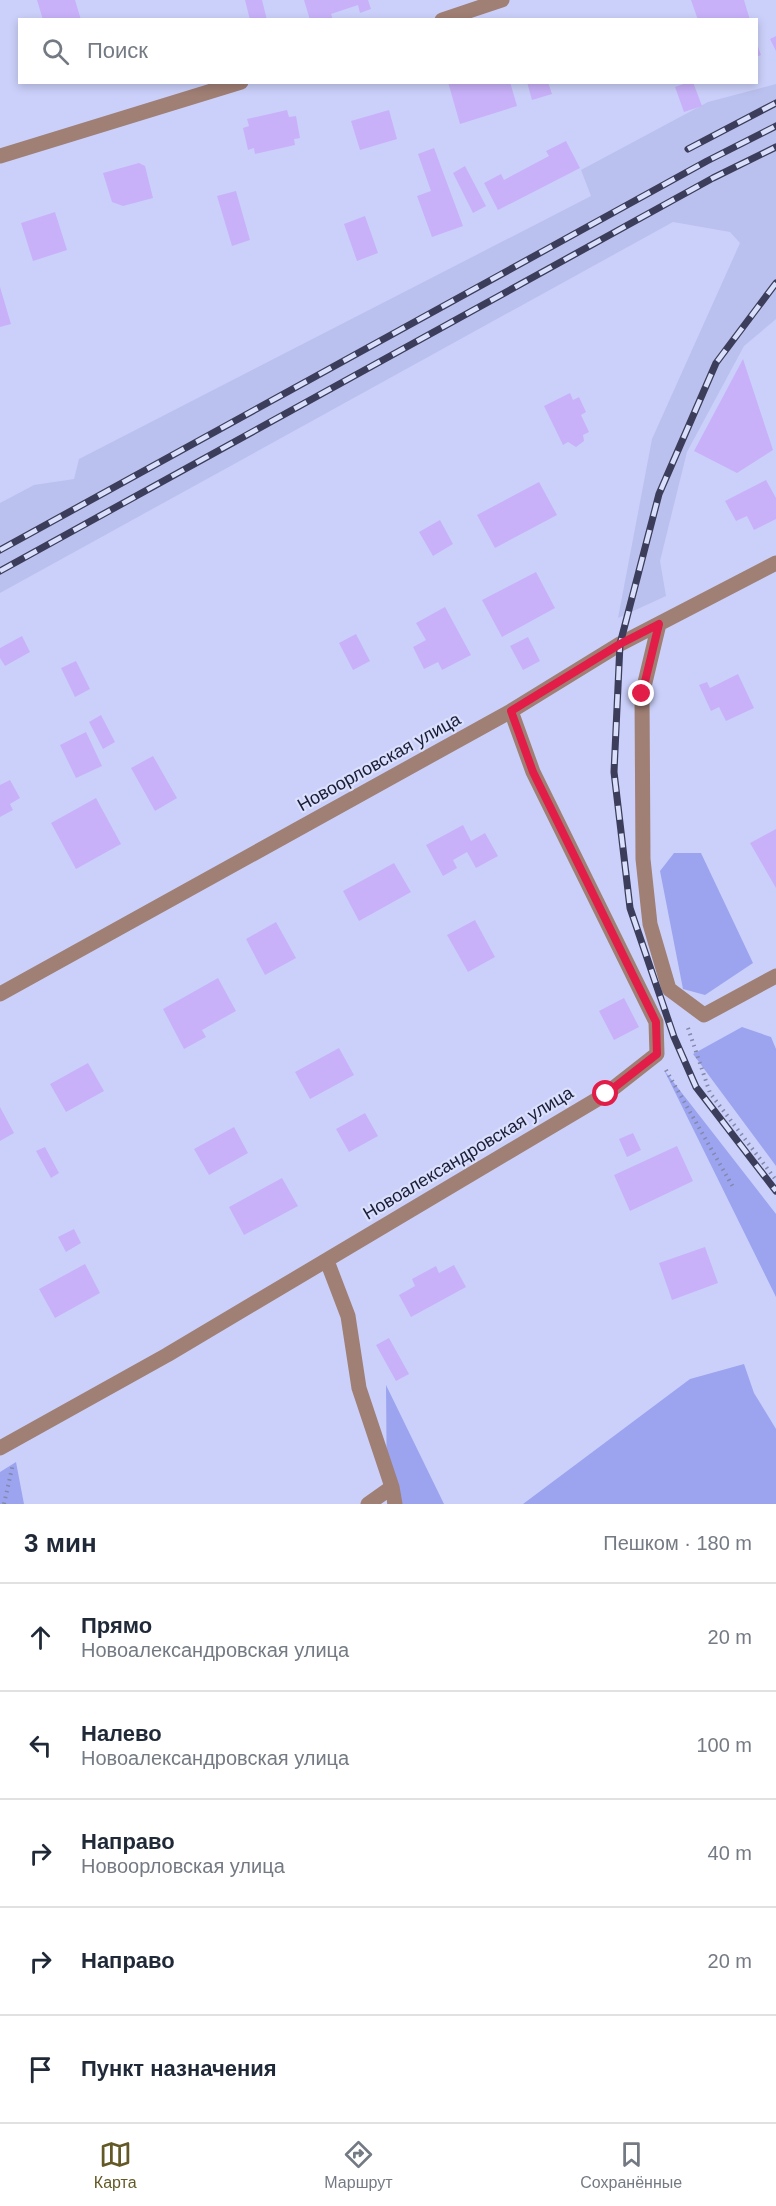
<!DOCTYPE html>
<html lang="ru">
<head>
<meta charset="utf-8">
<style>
  :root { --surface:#fff; --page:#f2f2f3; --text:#1f2937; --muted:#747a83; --line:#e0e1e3; --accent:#635926 }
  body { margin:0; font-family:Helvetica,sans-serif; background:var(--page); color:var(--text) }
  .stop { position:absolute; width:18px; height:18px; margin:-14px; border:4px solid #e11d48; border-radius:50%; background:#fff }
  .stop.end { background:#e11d48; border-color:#fff; box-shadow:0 2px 6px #0008 }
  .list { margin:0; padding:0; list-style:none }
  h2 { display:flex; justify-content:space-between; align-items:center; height:78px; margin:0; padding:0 24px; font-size:26px }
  h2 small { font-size:20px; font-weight:400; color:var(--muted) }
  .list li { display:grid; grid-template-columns:39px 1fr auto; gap:18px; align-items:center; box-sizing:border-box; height:108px; padding:0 24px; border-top:2px solid var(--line) }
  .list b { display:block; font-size:22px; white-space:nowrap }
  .list p { margin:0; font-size:20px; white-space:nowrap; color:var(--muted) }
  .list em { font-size:20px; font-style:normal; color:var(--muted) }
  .icon { flex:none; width:33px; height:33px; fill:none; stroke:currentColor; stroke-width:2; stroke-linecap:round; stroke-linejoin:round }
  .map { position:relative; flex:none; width:776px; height:1504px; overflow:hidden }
  .search { position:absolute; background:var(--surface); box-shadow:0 3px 9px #0003; left:18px; right:18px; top:18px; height:66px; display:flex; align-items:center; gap:15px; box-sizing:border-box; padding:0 21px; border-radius:0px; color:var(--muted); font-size:22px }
  .sheet { height:618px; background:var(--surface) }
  nav { display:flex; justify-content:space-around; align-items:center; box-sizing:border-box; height:84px; border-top:2px solid var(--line); background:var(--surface); font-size:16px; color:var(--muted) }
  nav a { display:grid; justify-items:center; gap:3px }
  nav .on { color:var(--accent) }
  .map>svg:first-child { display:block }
  .built { fill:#bbc1ee }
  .green { fill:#9ca4f0 }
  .building { fill:#c8b1f9 }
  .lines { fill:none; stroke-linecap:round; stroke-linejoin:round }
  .path { stroke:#8488ab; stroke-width:4; stroke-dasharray:1.5 4.5; stroke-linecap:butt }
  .minor { stroke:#a07f74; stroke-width:15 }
  .rail-casing { stroke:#3b3d5a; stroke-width:7 }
  .rail { stroke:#dadffb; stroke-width:4.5; stroke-dasharray:14; stroke-linecap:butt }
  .route { stroke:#e11d48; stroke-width:8 }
  .labels { text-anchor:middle; stroke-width:4.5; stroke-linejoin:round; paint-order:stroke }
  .street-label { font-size:18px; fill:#1b1d37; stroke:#dadffb }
</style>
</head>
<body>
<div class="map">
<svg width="776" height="1504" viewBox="0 0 776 1504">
  <rect width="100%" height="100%" fill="#cbd0fa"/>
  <path class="built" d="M776 84V319L744 346 687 452 660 561 666 596 618 618 652 439 740 243 730 232 673 222 0 593V503L34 485 74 479 79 459 591 196 581 170 708 102Z"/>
  <path class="green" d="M674 853H701L753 963 705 995 683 989 660 871Z
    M742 1027 771 1037 776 1049V1166L693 1054Z
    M664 1070 776 1214V1297Z
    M744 1364 754 1393 776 1429V1504H523L690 1379Z
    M386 1385 444 1504H387Z
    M16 1462 24 1504H0V1472Z"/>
  <path class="building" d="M37 0H75L81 20H43Z
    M245 0H262L267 20H250Z
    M304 0H368L371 9 360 13 358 5 331 14 333 20H310Z
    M691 0H744L750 20H698Z
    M776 36V51L770 39Z
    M756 41 761 55 756 57Z
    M448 82H510L517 106 460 124Z
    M527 82H548L552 94 532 100Z
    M689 82H693L702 106 684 112 675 87Z
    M287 110 289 117 296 116 300 138 294 139 295 145 255 154 254 148 248 150 243 128 249 126 247 119Z
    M389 110 397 139 360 150 351 121Z
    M566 141 580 168 498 210 484 183 501 174 504 180 549 156 546 151Z
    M434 148 463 226 432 237 417 196 431 191 418 154Z
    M139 163 145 166 153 198 123 206 112 202 103 173Z
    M465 166 486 206 473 213 453 173Z
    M236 191 250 240 232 246 217 196Z
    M55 212 67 250 33 261 21 223Z
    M365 216 378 253 357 261 344 224Z
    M0 287 11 324 0 327Z
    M743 359 773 450 737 473 694 451Z
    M570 393 573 400 579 397 586 412 581 415 589 432 583 435 584 441 576 447 568 442 563 445 544 406Z
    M766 480 776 498V519L754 530 747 516 736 521 725 501Z
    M539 482 557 515 495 548 477 515Z
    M440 520 453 544 433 556 419 532Z
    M536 572 555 608 502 637 482 600Z
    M445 607 471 655 442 670 438 662 424 669 413 647 426 640 416 623Z
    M356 634 370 661 353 670 339 643Z
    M22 636 30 652 5 666 0 658V648Z
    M528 637 540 661 523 670 510 646Z
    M76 661 90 689 75 697 61 668Z
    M738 674 754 708 726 721 719 707 711 711 699 685 707 682 710 688Z
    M101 715 115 742 103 749 89 722Z
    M86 732 102 766 76 778 60 745Z
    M153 756 177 798 155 811 131 768Z
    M10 780 20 798 10 804 13 810 0 817V785Z
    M96 798 121 844 76 869 51 823Z
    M463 825 471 841 485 833 498 856 476 868 467 852 453 860 457 868 443 876 426 845Z
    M776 829V888L750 843Z
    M394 863 411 892 359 921 343 891Z
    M475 920 495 957 468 972 447 935Z
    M276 922 296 958 265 975 246 939Z
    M218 978 236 1011 202 1030 206 1037 184 1049 163 1009Z
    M624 998 639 1027 614 1040 599 1011Z
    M339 1048 354 1075 310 1099 295 1072Z
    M88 1063 104 1091 66 1112 50 1084Z
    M0 1107 14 1133 0 1141Z
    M365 1113 378 1136 349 1152 336 1129Z
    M234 1127 248 1153 209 1175 194 1149Z
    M633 1133 641 1150 627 1157 619 1139Z
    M677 1146 693 1181 630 1211 614 1175Z
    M45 1147 59 1173 51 1178 36 1151Z
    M282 1178 298 1206 244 1235 229 1207Z
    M74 1229 81 1243 66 1252 58 1237Z
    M705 1247 718 1283 672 1300 659 1263Z
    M85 1264 100 1293 55 1318 39 1289Z
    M454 1265 466 1287 411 1317 399 1295 415 1286 412 1279 436 1266 439 1273Z
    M389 1338 409 1374 396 1381 376 1345Z"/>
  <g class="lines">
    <path class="path" d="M688 1028 710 1093 776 1180
      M666 1070 733 1187
      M4 1504 13 1464"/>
    <path class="minor" d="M442 20 502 0
      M0 156 241 82
      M659 624 642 695 643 859 650 924 669 989 704 1015 776 976
      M0 994 511 711 620 644 776 563
      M327 1261 348 1316 359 1388 392 1487 395 1504
      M0 1448 167 1355 606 1094 657 1054 656 1022 533 772 511 711
      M368 1504 392 1487"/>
    <defs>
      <path id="rail" d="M688 149 776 103
        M776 283 716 363 659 494 620 644 614 772 630 908 674 1037 696 1087 776 1191
        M0 550 707 161 776 126
        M0 571 713 178 776 147"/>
    </defs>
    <use href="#rail" class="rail-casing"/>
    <use href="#rail" class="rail"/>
  </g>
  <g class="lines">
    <path class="route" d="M606 1094 657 1054 656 1022 533 772 511 711 620 644 659 624 642 694"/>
  </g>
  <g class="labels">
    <g class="street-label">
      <text transform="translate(379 762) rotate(-29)" y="6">Новоорловская улица</text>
      <text transform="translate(468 1153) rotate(-31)" y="6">Новоалександровская улица</text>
    </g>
  </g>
</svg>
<div class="stop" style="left:606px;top:1094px"></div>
<div class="stop end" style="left:642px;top:694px"></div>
<div class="search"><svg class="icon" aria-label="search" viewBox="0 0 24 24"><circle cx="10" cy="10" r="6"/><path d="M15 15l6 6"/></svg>Поиск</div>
</div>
<section class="sheet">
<h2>3 мин<small>Пешком · 180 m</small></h2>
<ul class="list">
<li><svg class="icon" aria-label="ahead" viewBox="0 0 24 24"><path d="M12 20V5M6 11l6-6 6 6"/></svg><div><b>Прямо</b><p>Новоалександровская улица</p></div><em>20 m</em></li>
<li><svg class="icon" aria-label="left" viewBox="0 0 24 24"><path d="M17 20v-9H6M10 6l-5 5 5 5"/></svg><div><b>Налево</b><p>Новоалександровская улица</p></div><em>100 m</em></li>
<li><svg class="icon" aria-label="right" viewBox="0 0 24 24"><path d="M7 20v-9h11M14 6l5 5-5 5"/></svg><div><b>Направо</b><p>Новоорловская улица</p></div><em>40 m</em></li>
<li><svg class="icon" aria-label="right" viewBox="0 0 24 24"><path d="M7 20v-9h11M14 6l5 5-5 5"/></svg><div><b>Направо</b></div><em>20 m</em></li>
<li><svg class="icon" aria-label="arrive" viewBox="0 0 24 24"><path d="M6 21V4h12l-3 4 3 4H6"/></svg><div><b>Пункт назначения</b></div></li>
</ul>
</section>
<nav>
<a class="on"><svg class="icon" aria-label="map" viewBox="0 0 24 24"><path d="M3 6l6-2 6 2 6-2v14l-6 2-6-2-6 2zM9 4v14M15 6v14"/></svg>Карта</a>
<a><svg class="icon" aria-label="directions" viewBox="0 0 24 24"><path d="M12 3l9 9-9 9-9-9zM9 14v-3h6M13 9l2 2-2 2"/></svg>Маршрут</a>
<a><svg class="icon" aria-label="saved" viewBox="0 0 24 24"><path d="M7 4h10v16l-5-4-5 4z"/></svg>Сохранённые</a>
</nav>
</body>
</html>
